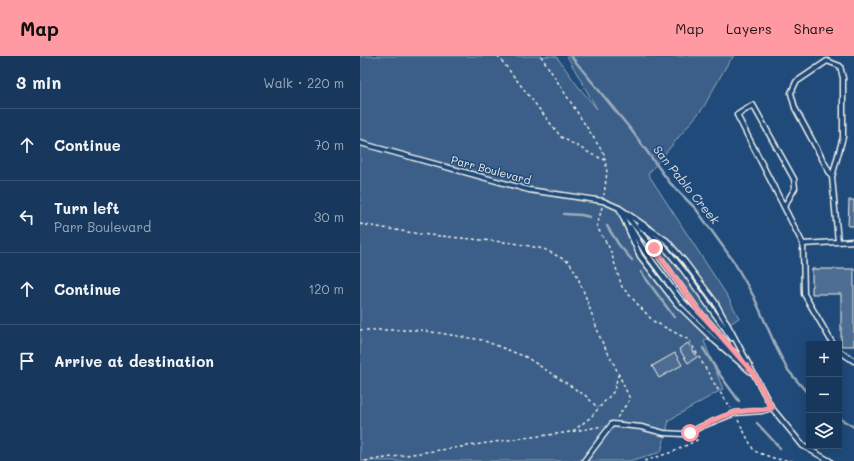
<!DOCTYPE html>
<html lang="en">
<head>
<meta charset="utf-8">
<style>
  :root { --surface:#17385c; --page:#203f62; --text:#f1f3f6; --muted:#9eacbb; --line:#365272; --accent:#ff9aa2 }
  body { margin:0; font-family:Mali,sans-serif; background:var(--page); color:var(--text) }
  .controls { position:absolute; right:12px; bottom:12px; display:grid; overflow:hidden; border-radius:0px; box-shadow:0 4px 16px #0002 }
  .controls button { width:36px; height:36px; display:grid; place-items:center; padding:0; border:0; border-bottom:1px solid var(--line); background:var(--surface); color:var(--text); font:20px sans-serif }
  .stop { position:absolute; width:12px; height:12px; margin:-9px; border:3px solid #ff9aa2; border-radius:50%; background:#fff }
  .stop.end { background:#ff9aa2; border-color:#fff; box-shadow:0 1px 4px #0008 }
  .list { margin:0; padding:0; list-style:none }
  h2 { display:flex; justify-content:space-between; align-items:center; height:52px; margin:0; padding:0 16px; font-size:17px }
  h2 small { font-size:13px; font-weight:400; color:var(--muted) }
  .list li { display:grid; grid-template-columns:26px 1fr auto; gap:12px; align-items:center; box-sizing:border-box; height:72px; padding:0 16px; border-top:1px solid var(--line) }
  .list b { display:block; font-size:15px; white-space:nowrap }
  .list p { margin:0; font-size:13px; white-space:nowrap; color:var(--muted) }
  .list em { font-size:13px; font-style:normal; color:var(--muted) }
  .icon { flex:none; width:22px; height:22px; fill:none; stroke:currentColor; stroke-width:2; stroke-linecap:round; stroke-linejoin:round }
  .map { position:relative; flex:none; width:494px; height:405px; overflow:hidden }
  header { display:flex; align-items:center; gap:24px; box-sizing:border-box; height:56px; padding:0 20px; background:var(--accent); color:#111 }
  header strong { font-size:19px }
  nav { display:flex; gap:22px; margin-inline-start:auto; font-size:14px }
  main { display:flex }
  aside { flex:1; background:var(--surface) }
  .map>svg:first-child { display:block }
  .green { fill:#3a5f88; stroke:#97a8b8 }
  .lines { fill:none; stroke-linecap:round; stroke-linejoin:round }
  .stream { stroke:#9cacbb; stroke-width:2.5 }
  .building { fill:#4d6e92; stroke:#f4f1e8 }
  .service-casing { stroke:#f4f1e8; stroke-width:7 }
  .path { stroke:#f4f1e8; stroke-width:1.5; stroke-dasharray:3 3; stroke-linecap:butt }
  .service { stroke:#1f4a7a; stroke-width:4 }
  .route { stroke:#ff9aa2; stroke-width:5 }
  .labels { text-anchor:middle; stroke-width:3; stroke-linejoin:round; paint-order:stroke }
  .street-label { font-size:11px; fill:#f4f1e8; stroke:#1f4a7a }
  .water-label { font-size:12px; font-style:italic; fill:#dee0dd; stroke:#1f4a7a }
</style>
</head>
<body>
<header>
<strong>Map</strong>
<nav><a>Map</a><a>Layers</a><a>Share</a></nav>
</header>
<main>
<aside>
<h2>3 min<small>Walk · 220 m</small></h2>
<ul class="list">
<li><svg class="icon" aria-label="ahead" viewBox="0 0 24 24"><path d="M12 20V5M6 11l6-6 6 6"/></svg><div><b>Continue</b></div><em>70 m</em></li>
<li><svg class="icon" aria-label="left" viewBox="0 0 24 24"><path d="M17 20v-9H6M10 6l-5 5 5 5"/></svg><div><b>Turn left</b><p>Parr Boulevard</p></div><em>30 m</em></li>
<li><svg class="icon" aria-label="ahead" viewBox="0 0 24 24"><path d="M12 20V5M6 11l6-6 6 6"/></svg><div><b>Continue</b></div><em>120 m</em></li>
<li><svg class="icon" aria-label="arrive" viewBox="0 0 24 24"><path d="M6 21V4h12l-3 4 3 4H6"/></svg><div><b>Arrive at destination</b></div></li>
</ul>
</aside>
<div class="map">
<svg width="494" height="405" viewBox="0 0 494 405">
  <rect width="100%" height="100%" fill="#1f4a7a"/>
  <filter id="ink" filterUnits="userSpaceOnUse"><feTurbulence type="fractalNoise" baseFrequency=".025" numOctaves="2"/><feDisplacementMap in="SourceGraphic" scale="8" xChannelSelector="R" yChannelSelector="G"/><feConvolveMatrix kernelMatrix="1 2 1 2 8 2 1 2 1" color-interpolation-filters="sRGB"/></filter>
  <g filter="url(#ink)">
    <path class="green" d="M0 0H196L217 29 237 53 207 0H374L368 7 343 52 288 118 368 241 379 262 344 285 363 333 309 364 301 396 269 405H0Z"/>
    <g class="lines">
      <path class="stream" d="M211 0 272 75 310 127 336 153 374 206 394 241 417 293 427 313 449 339
        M204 158 221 159 230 161
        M247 170 259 189 272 204
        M281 216 314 261
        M343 292 360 319 379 345
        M479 362 494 371
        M397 367 420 392"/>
    </g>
    <path class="building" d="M489 144H494V170H488Z
      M452 213H494V290H481V238H452Z
      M328 287 337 301 328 307 319 293Z
      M315 297 322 309 299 322 292 310Z"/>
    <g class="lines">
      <defs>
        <path id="service" d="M0 87 169 134 243 145 259 152 307 185 325 206 355 246 372 277 412 352 443 390 470 405
          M472 121 435 52 431 37 436 26 467 5 480 10 483 22V81L472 121 478 186
          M424 151 435 132 434 123 393 49 377 59 443 188
          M259 152 280 200 317 248 355 285 391 316
          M263 156 293 192 338 254 367 287
          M279 169 301 187 324 215 372 282
          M270 171 285 196 321 244 374 298
          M473 288 444 238 443 188 494 185
          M479 295 494 305
          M374 296 384 307
          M224 405 252 368 281 371 304 377 322 378 330 377 340 371 375 357 402 355 412 352"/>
      </defs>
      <use href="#service" class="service-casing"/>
      <path class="path" d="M138 0 201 81 233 99 245 104
        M181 0 244 98 247 116 244 139
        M242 151 237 171 250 193 262 231 293 265 329 284 357 332 371 352
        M0 168 59 178 154 187 184 193 209 206 216 217 225 239 241 284 253 306 270 343 257 362
        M0 274H60L122 284 166 301 226 340 238 352
        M378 364 394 395 416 403 435 405
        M213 375 231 361 254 335 258 319
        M5 405 155 383 204 377 243 370
        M285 405 315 395 337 384 338 380"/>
      <use href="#service" class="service"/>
    </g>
  </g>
  <g class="lines" filter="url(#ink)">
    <path class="route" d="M294 192 338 254 393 317 412 352C400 355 386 354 374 357 359 361 343 369 330 377"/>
  </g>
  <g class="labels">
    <g class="street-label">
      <text transform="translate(131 114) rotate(15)" y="4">Parr Boulevard</text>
    </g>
    <g class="water-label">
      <text transform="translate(326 129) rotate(51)" y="4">San Pablo Creek</text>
    </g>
  </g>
</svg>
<div class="controls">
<button>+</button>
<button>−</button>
<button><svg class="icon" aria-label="layers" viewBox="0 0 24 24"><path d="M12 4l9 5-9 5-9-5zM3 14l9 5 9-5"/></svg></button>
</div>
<div class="stop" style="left:330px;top:377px"></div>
<div class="stop end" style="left:294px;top:192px"></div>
</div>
</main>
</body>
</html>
